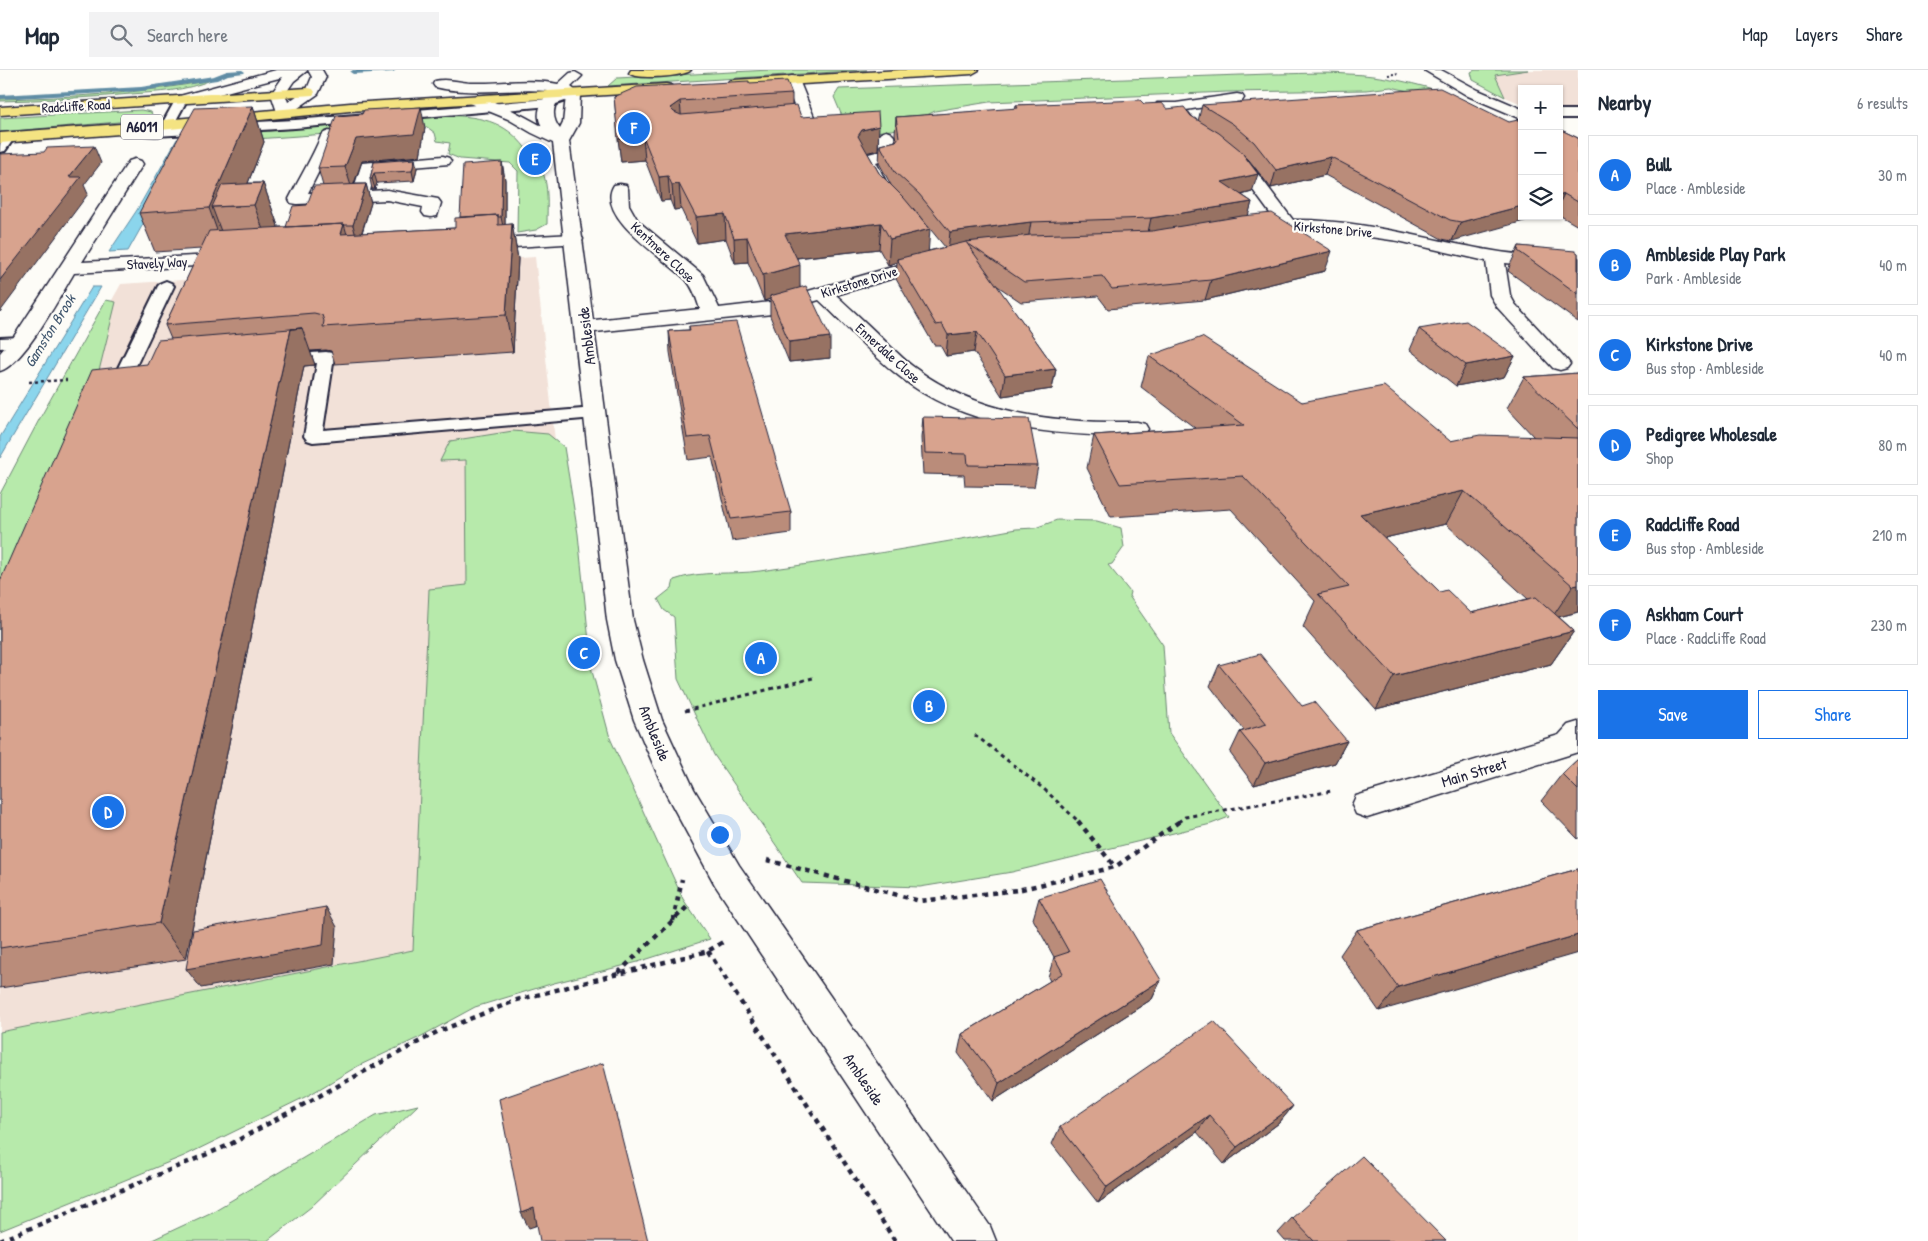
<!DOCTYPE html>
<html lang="en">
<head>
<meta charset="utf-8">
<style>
  :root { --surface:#fff; --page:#f2f2f3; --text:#1f2937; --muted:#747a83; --line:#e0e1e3; --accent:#1a73e8 }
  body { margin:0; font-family:"Patrick Hand",sans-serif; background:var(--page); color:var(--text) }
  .controls { position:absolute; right:15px; top:15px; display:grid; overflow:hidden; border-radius:0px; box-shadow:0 1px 4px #0004 }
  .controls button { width:45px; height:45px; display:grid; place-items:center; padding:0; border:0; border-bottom:1px solid var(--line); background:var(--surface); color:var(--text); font:25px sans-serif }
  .you { position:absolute; left:719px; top:764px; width:18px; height:18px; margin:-12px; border:4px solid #fff; border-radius:50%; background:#1a73e8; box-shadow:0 0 0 8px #1a73e833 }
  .badge { display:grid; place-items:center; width:32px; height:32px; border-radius:50%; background:var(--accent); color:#fff; font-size:16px; font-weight:700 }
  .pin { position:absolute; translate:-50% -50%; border:2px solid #fff; box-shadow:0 1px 5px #0006 }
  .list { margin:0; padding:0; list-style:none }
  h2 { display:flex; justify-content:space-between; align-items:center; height:65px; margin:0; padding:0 20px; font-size:21px }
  h2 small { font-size:16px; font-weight:400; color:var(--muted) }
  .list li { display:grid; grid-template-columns:32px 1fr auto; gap:15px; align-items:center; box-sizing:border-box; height:80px; margin:0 10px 10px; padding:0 10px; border:1px solid var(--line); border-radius:0px }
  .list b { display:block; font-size:19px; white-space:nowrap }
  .list p { margin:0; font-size:16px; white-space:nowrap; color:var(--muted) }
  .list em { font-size:16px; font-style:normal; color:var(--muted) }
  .actions { display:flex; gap:10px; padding:15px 20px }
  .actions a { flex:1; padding:11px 0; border:1px solid var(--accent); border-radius:0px; text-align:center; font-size:18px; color:var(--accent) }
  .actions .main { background:var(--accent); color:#fff }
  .icon { flex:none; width:28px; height:28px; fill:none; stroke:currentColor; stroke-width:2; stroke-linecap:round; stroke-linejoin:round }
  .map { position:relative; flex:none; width:1578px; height:1171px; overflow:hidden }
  header { display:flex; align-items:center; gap:30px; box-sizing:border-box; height:70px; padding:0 25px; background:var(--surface); border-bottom:1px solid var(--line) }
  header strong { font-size:24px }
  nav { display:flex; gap:28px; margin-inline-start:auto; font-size:18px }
  .search { width:350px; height:45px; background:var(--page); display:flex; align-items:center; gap:12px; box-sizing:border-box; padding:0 18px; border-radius:0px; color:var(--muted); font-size:19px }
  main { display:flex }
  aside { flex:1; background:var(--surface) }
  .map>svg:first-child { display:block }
  .built { fill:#f2e1d8 }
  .green { fill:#b7eaab; stroke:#6c8673 }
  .water { fill:#8bd5ec; stroke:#618da5 }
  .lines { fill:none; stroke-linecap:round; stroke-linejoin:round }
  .stream { fill:#618da5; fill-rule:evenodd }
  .service-casing { stroke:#22223b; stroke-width:4 }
  .minor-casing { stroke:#22223b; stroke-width:3 }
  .tertiary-casing { stroke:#22223b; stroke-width:3 }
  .trunk-casing { stroke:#22223b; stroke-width:3 }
  .path-far3 { stroke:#22223b; stroke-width:2; stroke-dasharray:2 2; stroke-linecap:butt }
  .path-far2 { stroke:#22223b; stroke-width:2.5; stroke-dasharray:3 3; stroke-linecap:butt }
  .path-far1 { stroke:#22223b; stroke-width:3; stroke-dasharray:4 4; stroke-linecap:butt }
  .path { stroke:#22223b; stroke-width:4.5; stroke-dasharray:5 5; stroke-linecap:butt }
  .service { fill:#fdfcf7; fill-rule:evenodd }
  .minor { fill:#fdfcf7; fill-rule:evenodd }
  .tertiary { fill:#fdfcf7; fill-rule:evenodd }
  .trunk { fill:#f4e382; fill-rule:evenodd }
  .wall { fill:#ba8c7a; stroke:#22223b; fill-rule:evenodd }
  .shaded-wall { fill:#977263; stroke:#22223b }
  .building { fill:#d8a38e; stroke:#22223b }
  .labels { text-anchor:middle; stroke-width:4.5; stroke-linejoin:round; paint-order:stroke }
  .far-street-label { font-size:14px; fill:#22223b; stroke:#fdfcf7 }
  .shield { fill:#fdfcf7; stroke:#646373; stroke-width:1 }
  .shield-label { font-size:15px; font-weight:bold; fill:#22223b }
  .far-water-label { font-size:15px; font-style:italic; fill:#425870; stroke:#fdfcf7 }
  .street-label { font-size:16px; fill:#22223b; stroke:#fdfcf7 }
</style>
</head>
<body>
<header>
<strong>Map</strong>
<div class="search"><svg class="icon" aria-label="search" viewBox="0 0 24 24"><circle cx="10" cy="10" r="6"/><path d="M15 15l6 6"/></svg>Search here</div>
<nav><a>Map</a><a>Layers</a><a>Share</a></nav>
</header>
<main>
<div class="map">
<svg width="1578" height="1171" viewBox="0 0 1578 1171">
  <rect width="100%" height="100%" fill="#fdfcf7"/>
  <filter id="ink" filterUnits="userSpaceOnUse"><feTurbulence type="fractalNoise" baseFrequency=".02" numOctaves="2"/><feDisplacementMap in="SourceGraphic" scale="10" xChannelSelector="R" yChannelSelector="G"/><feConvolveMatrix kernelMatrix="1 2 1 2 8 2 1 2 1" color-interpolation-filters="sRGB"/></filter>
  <g filter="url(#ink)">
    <path class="built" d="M1528 0H1578V50H1559V19H1522V34L1505 27 1495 5Z
      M535 187 576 563 657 827 0 982V431L121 214Z"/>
    <path class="green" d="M770 0H867L608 16 617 8Z
      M1475 0H1528L1495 5 1505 27 1473 10 1471 2Z
      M1270 4C1296 4 1322 2 1348 4 1383 5 1417 14 1450 24L1418 23 1391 17 1366 20 1228 22 989 32 935 41 899 59 850 65 834 27 839 19Z
      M211 10C185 21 158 22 131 24 87 28 44 30 0 31V29C70 27 142 24 211 10Z
      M141 40 151 42 154 49 0 62V48Z
      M447 45C485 47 508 52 530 84 534 89 539 94 542 100 549 116 547 136 547 154L536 160 517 163 518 101 510 93 460 89 448 84 450 73 437 71 435 63 427 57 241 70 247 63Z
      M106 230 116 232 95 317 0 574V424L40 348Z
      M513 361 548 364 564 377 578 464 592 601 610 668 683 829 710 869 638 892 554 913 475 937 418 968 358 996 309 1025 184 1086 0 1161V962L413 880 429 519 467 515 466 390 440 391 450 371Z
      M1057 450 1097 451 1121 458 1124 477 1112 494 1108 495 1130 522 1129 526 1163 575 1169 663 1229 747 1211 754 1012 802 920 817 802 813 714 685 678 609 674 547 664 540 658 529 672 518 674 510C701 500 732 505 760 501 846 489 931 475 1016 459L1035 458Z
      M418 1035 311 1137 267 1171H150L210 1143 376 1045Z"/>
    <path class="water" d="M177 69H194L184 81 128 181 109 182 137 140Z
      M92 217H101L0 388V367Z"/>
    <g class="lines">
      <path class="stream" d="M242 0 245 2 244 3 228 5 217 10 141 21 0 29V25L141 17 214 6 227 1Z
        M396 0 393 2 353 4 350 2 353 0Z"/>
      <defs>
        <path id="service" d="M573 20 577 21 579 24 577 27 550 36 295 58 155 66 120 63 114 59 120 55 167 58 162 54 177 27 181 26 187 30 174 54 169 57 295 50 548 29Z
          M1559 40H1578V48H1559Z
          M9 63 15 67 5 81 0 82C0 73 0 66 9 63Z
          M166 211 171 213 174 216 135 298H152L155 302 152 306C141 308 129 310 118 308L115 304 158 216 161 213Z
          M21 267 27 268 29 272 27 276 0 278V268Z
          M326 282 332 283 334 287 323 360 595 338 601 339 604 343 601 347 595 348 313 372 307 370 304 366 317 293 283 295 277 294 275 290 277 286 283 285Z"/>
        <path id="minor" d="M276 0H308L294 11 285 24 288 32 307 19 312 7 308 0H322L326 7 318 24 288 45H278L271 24 283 7 181 34 176 33 174 30 176 27Z
          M1424 0H1441L1478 20 1522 39V49L1468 26Z
          M792 6 797 7 799 10 814 47 806 56 772 61 767 59 764 56 767 53 796 49 798 47 785 10 787 7Z
          M1237 24 1242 25 1244 28 1242 31 1186 40 1198 56 1227 73 1248 91 1293 150C1362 149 1427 170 1494 181 1521 186 1550 186 1578 188V200L1505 193 1510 225 1515 234 1567 290 1570 294 1567 298 1560 300 1553 298 1497 237 1490 225 1486 191 1398 171 1321 160H1247L1244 156 1247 152 1275 150 1236 97 1215 79 1188 62 1172 41 1157 39 1155 36 1157 33H1176Z
          M329 61 334 63 337 66 327 92 319 101 308 123 353 121 362 93 443 86 449 88 451 91 449 94 375 100 370 121 387 120 438 129 441 133 437 146 431 147 425 146 422 142 423 137 387 130 297 134 291 133 289 129C300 107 312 88 321 66L324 63Z
          M886 61 891 63 894 66 896 84 894 87 876 92 889 118 887 122H875L873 118 859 89 861 86 880 81 878 66 881 63Z
          M135 89 141 91 143 94 82 192 231 184 237 185 240 189 237 193 231 194 74 203C61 225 23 295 0 301V283L13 268 129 91Z
          M620 114 626 115 628 119 629 135 638 151 703 205 719 238 770 232 927 187 933 185 939 187 942 191 939 195 836 225C854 242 872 258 889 275 898 283 906 292 915 298 980 346 1059 353 1137 352L1145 354 1148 359 1145 364 1137 366C1056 366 964 359 899 306 870 284 846 255 819 230L772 244 585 263 578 261 575 257 578 253 585 251 700 239C697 230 694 219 687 211 670 192 593 147 614 115Z
          M574 164 580 165 583 169 580 173 479 179 473 178 470 174 473 170 479 169Z
          M1578 652V682L1367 748 1356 744 1352 735 1356 726 1559 665 1568 655Z"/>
        <path id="tertiary" d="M575 2 582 6 571 17 580 24 579 53 569 71 633 550 643 590 662 650 694 719 739 795 990 1156 996 1171H951L715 815 666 724 634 650 615 590 607 550 553 73 532 63 508 49 469 33 467 30 469 27C484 23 527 48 542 56 534 44 542 31 549 21 512 18 472 26 435 17L433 14 435 11C446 8 459 12 470 13 499 14 529 8 558 14L570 3ZM563 24 566 26 563 53 560 59C551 48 552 35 563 24Z"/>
        <path id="trunk" d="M631 0H691C686 7 634 10 629 3Z
          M900 0H979L972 4 734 18 729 17 727 14 729 11 734 10Z
          M666 14 671 15 673 18 671 21 350 41 120 64 0 73V63L120 54 350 33Z
          M308 18 313 19 315 22 313 25 0 45V37Z"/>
      </defs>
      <use href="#service" class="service-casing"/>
      <use href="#minor" class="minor-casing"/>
      <use href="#tertiary" class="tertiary-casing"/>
      <use href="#trunk" class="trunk-casing"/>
      <path class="path-far3" d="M1388 5 1399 3"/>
      <path class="path-far2" d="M29 312 67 310"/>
      <path class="path-far1" d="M685 641 813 608
        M975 665 1045 720 1079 752
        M1178 752 1185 747 1332 721"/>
      <path class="path" d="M1078 751 1115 797
        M767 790 920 831 1018 820 1115 797 1180 751
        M673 851 682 809
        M708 881 895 1171
        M618 903 688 836
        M0 1171 229 1075 437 962 517 930 708 881 723 872"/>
      <use href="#service" class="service"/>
      <use href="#minor" class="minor"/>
      <use href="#tertiary" class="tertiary"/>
      <use href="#trunk" class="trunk"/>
    </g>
    <path class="wall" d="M749 13 792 24V36L801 47 878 80 867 82 879 103 891 115 879 93 880 75 896 71 895 64 896 47 1015 39 1016 35 1144 34 1167 39 1191 46 1198 51 1202 35 1509 52 1452 171 1442 169 1325 105 1271 118 1249 90 1242 83 1252 122 1242 125 1252 132 1248 145 1325 201 1205 230 1108 239 1098 226 1021 232 996 215 1056 299 1052 319 1002 326 974 282 946 286 940 275H934L896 209 897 192 888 195 879 179 797 188 800 218 830 288 789 292 770 246V229L764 231 748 192 735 193 726 169 697 173 681 139 674 140 670 130 661 131 645 90 621 92 614 27ZM913 138 917 143 945 177 928 181Z
      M253 36 264 72 248 113H263L278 156 277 157H286L307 135 323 116 318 98 425 58 420 86 362 91 353 114H366L371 133 362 163 455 158 460 147 502 92 505 110V155L512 154 518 189 513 282 335 294 331 281 326 280 310 281 315 295 304 296 186 889 0 918V511L147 294 171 269 165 255 201 179 155 182 139 143Z
      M1559 59 1578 68V156L1559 145Z
      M374 92 417 98 414 111 377 113 375 119H372L370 109Z
      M1519 176 1578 183V252L1508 201 1510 195Z
      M689 256 791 442V463L732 471 712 387 688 390 670 282 669 261 689 260Z
      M1419 259 1515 286 1504 307 1456 316 1410 280Z
      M1149 286 1302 332 1450 371 1534 367 1507 338 1524 307 1578 303V542L1559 547 1574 561 1551 594 1376 639 1303 557 1315 531 1231 439 1111 447 1087 398 1094 365 1195 358 1141 317ZM1446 454 1528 529 1471 543 1440 522 1384 468Z
      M923 347 1038 396 1034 417 965 416 964 405 923 404 921 368Z
      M1219 595 1302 636 1347 671 1335 693 1254 715 1230 683 1240 662 1244 660 1210 616Z
      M1578 689V769L1541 731 1562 704Z
      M1578 799 1379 941 1340 885 1357 860Z
      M1039 828 1161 910 1152 929 993 1031 958 983 962 964 1050 911 1048 907 1054 887 1033 849Z
      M1293 1036 1279 1053 1224 1094 1197 1062 1098 1133 1052 1074 1060 1057Z
      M1292 1148 1446 1171H1285L1278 1163Z"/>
    <path class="shaded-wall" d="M680 31 682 54 670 38Z
      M253 36 264 72 239 136 212 137 225 172 223 177 209 138Z
      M421 37 425 58 420 86 362 91 352 119 345 97 356 69Z
      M879 56 878 80 861 84 858 66 862 60Z
      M643 66 645 90 621 92 618 69Z
      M94 76 101 93 84 115 88 124 0 242V210L69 107Z
      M1331 87 1325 105 1271 118 1276 100Z
      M415 89 417 98 414 111 412 101Z
      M502 92 505 110V166L501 147Z
      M374 103 377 113 375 119 372 109Z
      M1258 104 1252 122 1217 131 1222 112Z
      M668 106 670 130 661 131 659 107Z
      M263 113 278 156 270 179 254 135Z
      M366 114 371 133 358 174 353 155Z
      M679 114 681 139 674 140 672 115Z
      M1564 124 1559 134V126Z
      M1252 132 1247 150 1147 167 1151 148Z
      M1522 136V146H1542L1452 171 1461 152Z
      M725 144 726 169 697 173 696 147Z
      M1031 152 1028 171 966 172 948 181 950 162Z
      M881 153 879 179 785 189V164Z
      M344 154 354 189 341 164Z
      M512 154 518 189 513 282 506 245Z
      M930 159 928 185 897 189V192L888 195 890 169Z
      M747 167 748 192 735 193 734 168Z
      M1332 181 1325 201 1205 230 1211 210Z
      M800 195V221L770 226V229L764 231 763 205Z
      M302 258 315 295 304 296 186 889 159 853 291 259Z
      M977 262 974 282 946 286 948 265Z
      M830 267V288L789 292V272Z
      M1515 286 1504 307 1456 316 1466 295Z
      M1056 299 1052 319 1002 326 1005 305Z
      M1464 421 1446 454 1345 477 1360 444Z
      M1578 515V542L1551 549 1573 516Z
      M1574 561 1551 594 1376 639 1394 606Z
      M1347 671 1335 693 1254 715 1265 693Z
      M326 837 337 857 334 894 201 918 186 899Z
      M1578 865V883L1379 941 1398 917Z
      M1161 910 1152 929 993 1031 999 1013Z
      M1293 1036 1279 1053 1224 1094 1237 1077Z
      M1209 1045 1197 1062 1098 1133 1107 1117Z
      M534 1138 541 1154 529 1158 521 1143Z"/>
    <path class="building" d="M749 11V13L787 11 792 24 680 31 670 38 674 42 681 45 797 35 801 47 878 42 879 56 862 60 858 66 879 103 904 128 930 159 890 169 881 153 785 164 800 195 763 205 747 167 734 168 725 144 696 147 679 114 672 115 668 106 659 107 643 66 618 69 614 27 637 17Z
      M1440 18 1509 52 1522 49V136L1461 152 1450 150 1331 87 1276 100 1254 72 1233 54 1202 35Z
      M1140 30 1144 34 1162 33 1167 39 1184 37 1191 46 1219 63 1240 80 1258 104 1222 112 1252 132 1151 148 1031 152 950 162 919 124 895 102 880 75 896 71 899 67 896 47 1018 38 1016 35Z
      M253 36 209 138 139 143 175 74 195 38Z
      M421 37 414 64 356 69 345 97 318 98 336 46 362 44 364 40Z
      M1559 59 1578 68V132L1564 124 1559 126Z
      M94 76 69 107H81L0 210V84L44 82 47 78Z
      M415 89 412 101 374 103 372 109H370L374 92Z
      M502 92 501 147H498V145L460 147 463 95Z
      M263 113 254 135 212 137 222 115Z
      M366 114 353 155H345L344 154 286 157 293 136 307 135 314 116Z
      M1272 143 1332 181 1211 210 1112 219 1102 206 1024 212 966 172 1031 165 1152 161 1242 146Z
      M498 145V155L512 154 506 245 323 257 324 251 322 245 314 243 165 255 209 161 344 154 341 164 455 158V148Z
      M966 172 1056 299 1005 305 977 262 948 265 942 254 936 255 897 189Z
      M1519 176 1575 181 1578 183V224L1518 181Z
      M806 216 830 267 789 272 770 226Z
      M1466 251 1515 286 1466 295 1419 259Z
      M736 252 791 442 731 449 710 366 687 368 669 261 690 260 689 256Z
      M302 258 291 259 159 853 0 878V511L92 300 147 294 158 270Z
      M1202 267 1302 332 1384 316 1450 371 1480 365 1578 368V515L1573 516 1464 421 1360 444 1440 522 1447 520 1471 543 1536 527 1574 561 1394 606 1318 524 1349 517 1243 406 1120 414 1094 365 1244 355 1149 286Z
      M1578 303V359L1524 307Z
      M923 347 1029 349 1038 396 968 395 967 384 925 383Z
      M1260 584 1302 636 1314 632 1347 671 1265 693 1240 662 1267 654 1219 595Z
      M1578 689V720L1562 704Z
      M1578 799V865L1398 917 1357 860Z
      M1100 809 1161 910 999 1013 962 964 1063 903 1054 887 1069 882 1039 828Z
      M326 837 323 875 186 899 193 860Z
      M1214 951 1293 1036 1237 1077 1209 1045 1107 1117 1060 1057Z
      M603 993 648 1171H540L534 1138 521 1143 499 1029Z
      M1362 1086 1446 1171H1314L1292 1148Z"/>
  </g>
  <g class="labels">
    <g class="far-street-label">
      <text transform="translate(76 36) rotate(-3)" y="5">Radcliffe Road</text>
      <text transform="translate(1333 159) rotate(5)" y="5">Kirkstone Drive</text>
      <text transform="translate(663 182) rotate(43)" y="5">Kentmere Close</text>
      <text transform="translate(157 193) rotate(-3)" y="5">Stavely Way</text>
      <text transform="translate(859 212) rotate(-17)" y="5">Kirkstone Drive</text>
      <text transform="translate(888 283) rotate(42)" y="5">Ennerdale Close</text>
    </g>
    <rect class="shield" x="121" y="44.5" width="42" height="25" rx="4"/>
    <g class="shield-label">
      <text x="142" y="62">A6011</text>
    </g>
    <g class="far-water-label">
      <text transform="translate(50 261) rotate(-58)" y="5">Gamston Brook</text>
    </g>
    <g class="street-label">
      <text transform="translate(586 266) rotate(-97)" y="6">Ambleside</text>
      <text transform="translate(655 663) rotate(68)" y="6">Ambleside</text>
      <text transform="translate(1474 702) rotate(-17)" y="6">Main Street</text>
      <text transform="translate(864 1009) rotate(56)" y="6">Ambleside</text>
    </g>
  </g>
</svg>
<div class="controls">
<button>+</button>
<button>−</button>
<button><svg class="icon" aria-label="layers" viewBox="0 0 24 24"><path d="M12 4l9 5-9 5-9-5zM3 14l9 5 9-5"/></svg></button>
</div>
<div class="you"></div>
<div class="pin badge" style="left:761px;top:588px">A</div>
<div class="pin badge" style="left:929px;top:636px">B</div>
<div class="pin badge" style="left:584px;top:583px">C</div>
<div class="pin badge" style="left:108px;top:742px">D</div>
<div class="pin badge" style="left:535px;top:89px">E</div>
<div class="pin badge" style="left:634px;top:58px">F</div>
</div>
<aside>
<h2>Nearby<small>6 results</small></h2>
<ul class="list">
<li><span class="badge">A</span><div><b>Bull</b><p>Place · Ambleside</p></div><em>30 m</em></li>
<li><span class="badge">B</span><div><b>Ambleside Play Park</b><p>Park · Ambleside</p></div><em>40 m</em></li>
<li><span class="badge">C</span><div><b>Kirkstone Drive</b><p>Bus stop · Ambleside</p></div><em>40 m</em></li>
<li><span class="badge">D</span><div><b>Pedigree Wholesale</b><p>Shop</p></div><em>80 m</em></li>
<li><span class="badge">E</span><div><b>Radcliffe Road</b><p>Bus stop · Ambleside</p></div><em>210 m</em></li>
<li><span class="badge">F</span><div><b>Askham Court</b><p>Place · Radcliffe Road</p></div><em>230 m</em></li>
</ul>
<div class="actions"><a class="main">Save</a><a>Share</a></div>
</aside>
</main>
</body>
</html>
